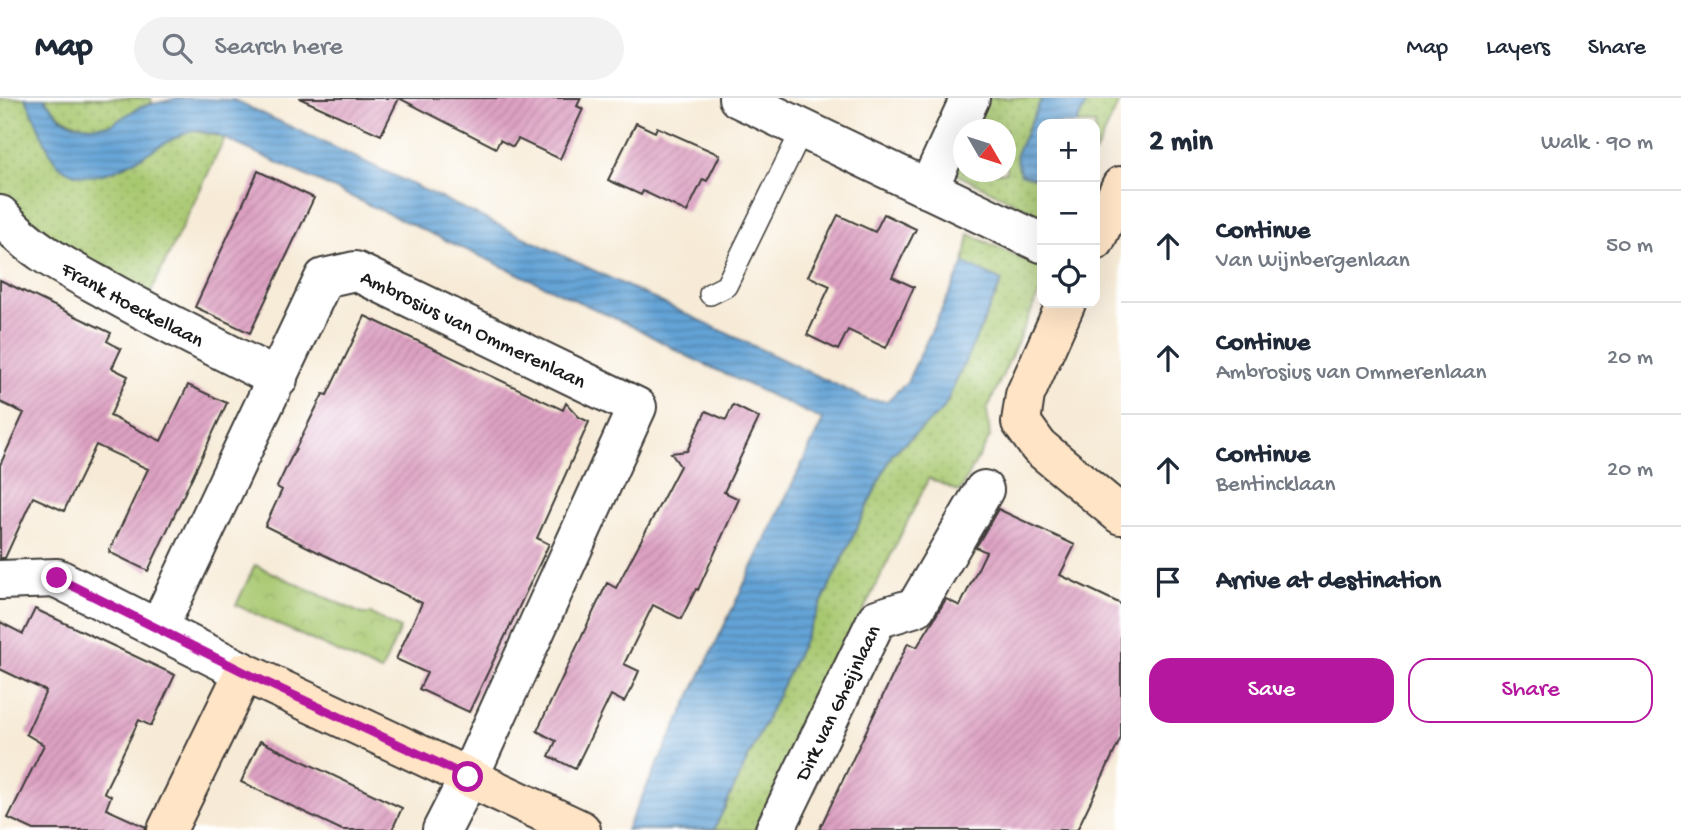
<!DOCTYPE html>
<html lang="en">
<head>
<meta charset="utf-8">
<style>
  :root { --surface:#fff; --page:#f2f2f3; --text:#1f2937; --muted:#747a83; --line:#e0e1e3; --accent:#b5179e }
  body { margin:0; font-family:"Gochi Hand",sans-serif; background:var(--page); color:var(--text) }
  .controls { position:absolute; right:21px; top:21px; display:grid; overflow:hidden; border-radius:14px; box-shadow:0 7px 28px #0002 }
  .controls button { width:63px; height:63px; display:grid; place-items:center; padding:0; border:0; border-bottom:2px solid var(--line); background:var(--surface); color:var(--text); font:35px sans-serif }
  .compass { position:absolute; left:953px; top:21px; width:63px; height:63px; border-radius:50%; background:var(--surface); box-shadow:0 7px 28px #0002; rotate:129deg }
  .stop { position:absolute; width:21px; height:21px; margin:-16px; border:5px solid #b5179e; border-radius:50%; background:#fff }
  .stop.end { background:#b5179e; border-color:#fff; box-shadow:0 2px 7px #0008 }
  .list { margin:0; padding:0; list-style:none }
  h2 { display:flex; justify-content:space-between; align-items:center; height:91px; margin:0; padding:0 28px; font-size:30px }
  h2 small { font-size:23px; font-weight:400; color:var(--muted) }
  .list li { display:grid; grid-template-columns:46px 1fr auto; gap:21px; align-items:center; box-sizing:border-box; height:112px; padding:0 28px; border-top:2px solid var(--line) }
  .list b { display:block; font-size:26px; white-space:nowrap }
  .list p { margin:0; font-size:23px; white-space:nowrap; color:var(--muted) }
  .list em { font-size:23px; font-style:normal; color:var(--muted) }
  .actions { display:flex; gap:14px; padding:21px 28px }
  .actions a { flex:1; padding:16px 0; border:2px solid var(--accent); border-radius:21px; text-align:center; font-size:24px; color:var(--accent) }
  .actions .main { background:var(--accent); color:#fff }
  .icon { flex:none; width:38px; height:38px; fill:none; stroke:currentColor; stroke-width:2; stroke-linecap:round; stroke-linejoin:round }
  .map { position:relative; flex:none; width:1121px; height:732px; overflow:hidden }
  header { display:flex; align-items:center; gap:42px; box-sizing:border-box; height:98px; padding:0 35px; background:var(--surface); border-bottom:2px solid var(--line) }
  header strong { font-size:33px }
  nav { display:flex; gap:38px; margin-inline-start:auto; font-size:24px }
  .search { width:490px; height:63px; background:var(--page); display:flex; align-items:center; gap:18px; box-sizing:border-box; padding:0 24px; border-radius:38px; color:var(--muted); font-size:26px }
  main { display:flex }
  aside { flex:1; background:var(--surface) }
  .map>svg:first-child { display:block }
  .grass { fill:url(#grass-dots); stroke:#627246; stroke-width:2 }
  .park { fill:url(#park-crowns); stroke:#627246; stroke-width:2 }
  .water { fill:url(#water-rules); stroke:#406079; stroke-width:2 }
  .building { fill:url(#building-hatch) }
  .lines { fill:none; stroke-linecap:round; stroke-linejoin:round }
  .lane-casing { stroke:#3d3b38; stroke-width:24 }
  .street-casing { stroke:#3d3b38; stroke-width:42 }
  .secondary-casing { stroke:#3d3b38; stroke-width:42 }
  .lane { stroke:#fff; stroke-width:21 }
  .street { stroke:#fff; stroke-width:38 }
  .secondary { stroke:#ffe4c6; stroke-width:38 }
  .route { stroke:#b5179e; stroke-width:9 }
  .labels { text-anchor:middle; stroke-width:6; stroke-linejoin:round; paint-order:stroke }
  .street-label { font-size:21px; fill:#1c1c1c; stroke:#fff }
</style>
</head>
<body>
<header>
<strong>Map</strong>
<div class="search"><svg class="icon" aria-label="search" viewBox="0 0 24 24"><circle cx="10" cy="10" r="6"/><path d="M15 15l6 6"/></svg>Search here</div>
<nav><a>Map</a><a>Layers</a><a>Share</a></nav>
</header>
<main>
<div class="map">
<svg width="1121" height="732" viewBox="0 0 1121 732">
  <defs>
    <pattern id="grass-dots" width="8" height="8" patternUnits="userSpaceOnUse" patternTransform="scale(1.75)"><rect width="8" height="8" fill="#a8c86f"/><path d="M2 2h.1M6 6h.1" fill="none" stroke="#90ab60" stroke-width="1.8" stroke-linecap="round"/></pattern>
    <pattern id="park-crowns" width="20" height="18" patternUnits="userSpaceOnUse" patternTransform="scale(1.75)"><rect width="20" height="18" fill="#a8c86f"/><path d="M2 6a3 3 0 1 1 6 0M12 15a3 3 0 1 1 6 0" fill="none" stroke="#90ab60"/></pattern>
    <pattern id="water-rules" width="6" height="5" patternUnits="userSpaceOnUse" patternTransform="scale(1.75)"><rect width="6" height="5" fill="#63a3d6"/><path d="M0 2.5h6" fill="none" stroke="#5184ad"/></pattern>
    <pattern id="building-hatch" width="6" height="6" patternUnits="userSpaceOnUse" patternTransform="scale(1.75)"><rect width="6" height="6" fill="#dda1c2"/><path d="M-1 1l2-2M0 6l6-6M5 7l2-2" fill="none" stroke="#bd8aa6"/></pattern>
  </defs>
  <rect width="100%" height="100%" fill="#fff"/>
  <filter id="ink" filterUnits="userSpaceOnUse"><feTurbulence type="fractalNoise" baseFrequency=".0143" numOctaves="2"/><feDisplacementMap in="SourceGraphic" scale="14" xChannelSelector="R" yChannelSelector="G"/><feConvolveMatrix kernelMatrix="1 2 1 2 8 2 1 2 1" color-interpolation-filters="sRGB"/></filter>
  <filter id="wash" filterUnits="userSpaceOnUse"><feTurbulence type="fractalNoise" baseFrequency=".00686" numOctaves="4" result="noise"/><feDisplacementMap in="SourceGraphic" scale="28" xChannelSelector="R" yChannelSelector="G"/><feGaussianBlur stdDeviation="1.57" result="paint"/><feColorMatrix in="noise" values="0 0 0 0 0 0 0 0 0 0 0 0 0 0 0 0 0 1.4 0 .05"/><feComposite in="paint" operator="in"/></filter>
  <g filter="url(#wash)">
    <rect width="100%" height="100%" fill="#f7ebd7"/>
    <path class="grass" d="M0 0H25L34 15 53 61 124 69 156 49 191 32 225 40 148 200 39 136 10 109 0 95Z
      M44 0H151L152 5C138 10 126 20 112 26 107 28 101 27 96 28 71 28 58 19 44 0Z
      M989 0H1042L1016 56 1020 76 1042 82V118L952 74 963 51 964 74H1006V32L973 31Z
      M1089 0H1121L1095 56V26H1076Z
      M969 136 1042 170V189L987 312 990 339 959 394 929 380 755 732H714L892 356 943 312 1002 184 964 165Z"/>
    <path class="park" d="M255 467 362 516H371L400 531 381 574 236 507Z"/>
    <path class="water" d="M25 0H44L61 20 74 26 90 28 110 27 140 9 178 0 234 2 868 302 887 303 907 284 964 165 1002 183 943 312 892 356 714 732H626L823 322 689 259 638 231 215 36C208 35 200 33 193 33 187 33 179 38 173 41 139 57 91 100 56 64 47 54 34 15 25 0Z
      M1042 0H1089L1076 26H1042V82L1020 76 1016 56Z"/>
    <g id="blocks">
      <path class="building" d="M299 0H581L577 8 583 11 560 61 518 41 513 49 500 42 496 50 399 0 381 37Z
        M636 25 655 34 657 29 720 57 707 83 703 81 687 114 643 93 641 97 608 82Z
        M258 73 314 100 250 235 195 209Z
        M884 116 916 131 892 179 914 189 886 250 848 232 838 252 807 237 830 188 808 178 838 117 875 134Z
        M0 182 111 235 107 243 121 251 112 270 128 278 110 318 161 343 188 287 227 305 148 473 109 454 148 371 96 347 64 413 33 399 5 460H0V367L24 315 0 304Z
        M365 218 563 312 566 305 579 319 589 324 537 440 549 446 469 614 419 591 427 575 396 561 422 505 265 428 282 392 277 389 287 368 323 296 327 297Z
        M733 307 759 320 724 394 739 401 698 492 696 491 681 521 653 507 624 566 639 573 632 589 624 604 611 597 575 671 549 658 556 643 537 633 607 485 616 490 680 368 671 355 687 353 706 313 726 322Z
        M998 411 1075 447 1060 477 1121 506V640L1077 732H819L908 545 917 549 946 501 960 508 986 454 976 449Z
        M35 511 175 577 151 628 139 622 104 694 111 698 106 711 146 729 145 732H34L8 720 44 647 26 636 46 593 0 571V524L23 536Z
        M260 643 402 710 392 732H342L241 684Z"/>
    </g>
  </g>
  <g filter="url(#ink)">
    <use href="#blocks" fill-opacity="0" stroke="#3d3b38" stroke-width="2"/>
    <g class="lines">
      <defs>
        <path id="lane" d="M710 196 726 188 803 30"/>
        <g id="street">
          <path d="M738 0 1042 145"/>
          <path d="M928 91 970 0"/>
          <path id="s1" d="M0 117C29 151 67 170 105 191 162 223 220 251 278 281"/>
          <path d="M0 482 57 480 158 531"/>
          <path id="s2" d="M244 574 158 531 324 180 355 173 637 309 469 679 442 732"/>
          <path id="s3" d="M775 732 877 521 916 509 984 392"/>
        </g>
        <path id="secondary" d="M1095 143 1121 88
          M1066 205 1025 297 1021 324 1039 349 1121 417
          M167 732 244 574 581 732"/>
      </defs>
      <use href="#lane" class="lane-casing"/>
      <use href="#street" class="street-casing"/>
      <use href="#secondary" class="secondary-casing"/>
      <use href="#lane" class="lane"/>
      <use href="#street" class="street"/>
      <use href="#secondary" class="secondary"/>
    </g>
  </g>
  <g class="lines" filter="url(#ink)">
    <path class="route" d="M57 480 244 574 468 679"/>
  </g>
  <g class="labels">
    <g class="street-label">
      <text dy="7" stroke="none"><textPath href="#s1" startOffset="161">Frank Hoeckellaan</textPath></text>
      <text dy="7" stroke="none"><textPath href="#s2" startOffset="648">Ambrosius van Ommerenlaan</textPath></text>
      <text dy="7" stroke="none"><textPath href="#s3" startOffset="142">Dirk van Gheijnlaan</textPath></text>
    </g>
  </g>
</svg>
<div class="controls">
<button>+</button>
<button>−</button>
<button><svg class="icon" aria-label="locate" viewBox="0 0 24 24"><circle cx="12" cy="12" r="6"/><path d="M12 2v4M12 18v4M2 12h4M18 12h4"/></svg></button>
</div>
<svg class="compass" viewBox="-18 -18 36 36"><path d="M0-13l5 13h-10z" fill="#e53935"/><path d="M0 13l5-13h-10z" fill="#747a83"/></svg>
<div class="stop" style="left:468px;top:679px"></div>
<div class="stop end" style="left:57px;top:480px"></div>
</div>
<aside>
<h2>2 min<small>Walk · 90 m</small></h2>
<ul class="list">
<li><svg class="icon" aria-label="ahead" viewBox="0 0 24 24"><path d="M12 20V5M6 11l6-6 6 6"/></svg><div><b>Continue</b><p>Van Wijnbergenlaan</p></div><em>50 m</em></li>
<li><svg class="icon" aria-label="ahead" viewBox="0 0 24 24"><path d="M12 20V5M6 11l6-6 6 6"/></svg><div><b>Continue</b><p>Ambrosius van Ommerenlaan</p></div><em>20 m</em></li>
<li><svg class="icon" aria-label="ahead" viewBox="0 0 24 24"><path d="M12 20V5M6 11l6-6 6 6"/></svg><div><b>Continue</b><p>Bentincklaan</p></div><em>20 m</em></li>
<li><svg class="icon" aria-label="arrive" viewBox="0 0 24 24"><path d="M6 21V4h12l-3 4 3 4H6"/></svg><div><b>Arrive at destination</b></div></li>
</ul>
<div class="actions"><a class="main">Save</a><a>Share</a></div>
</aside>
</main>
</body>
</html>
